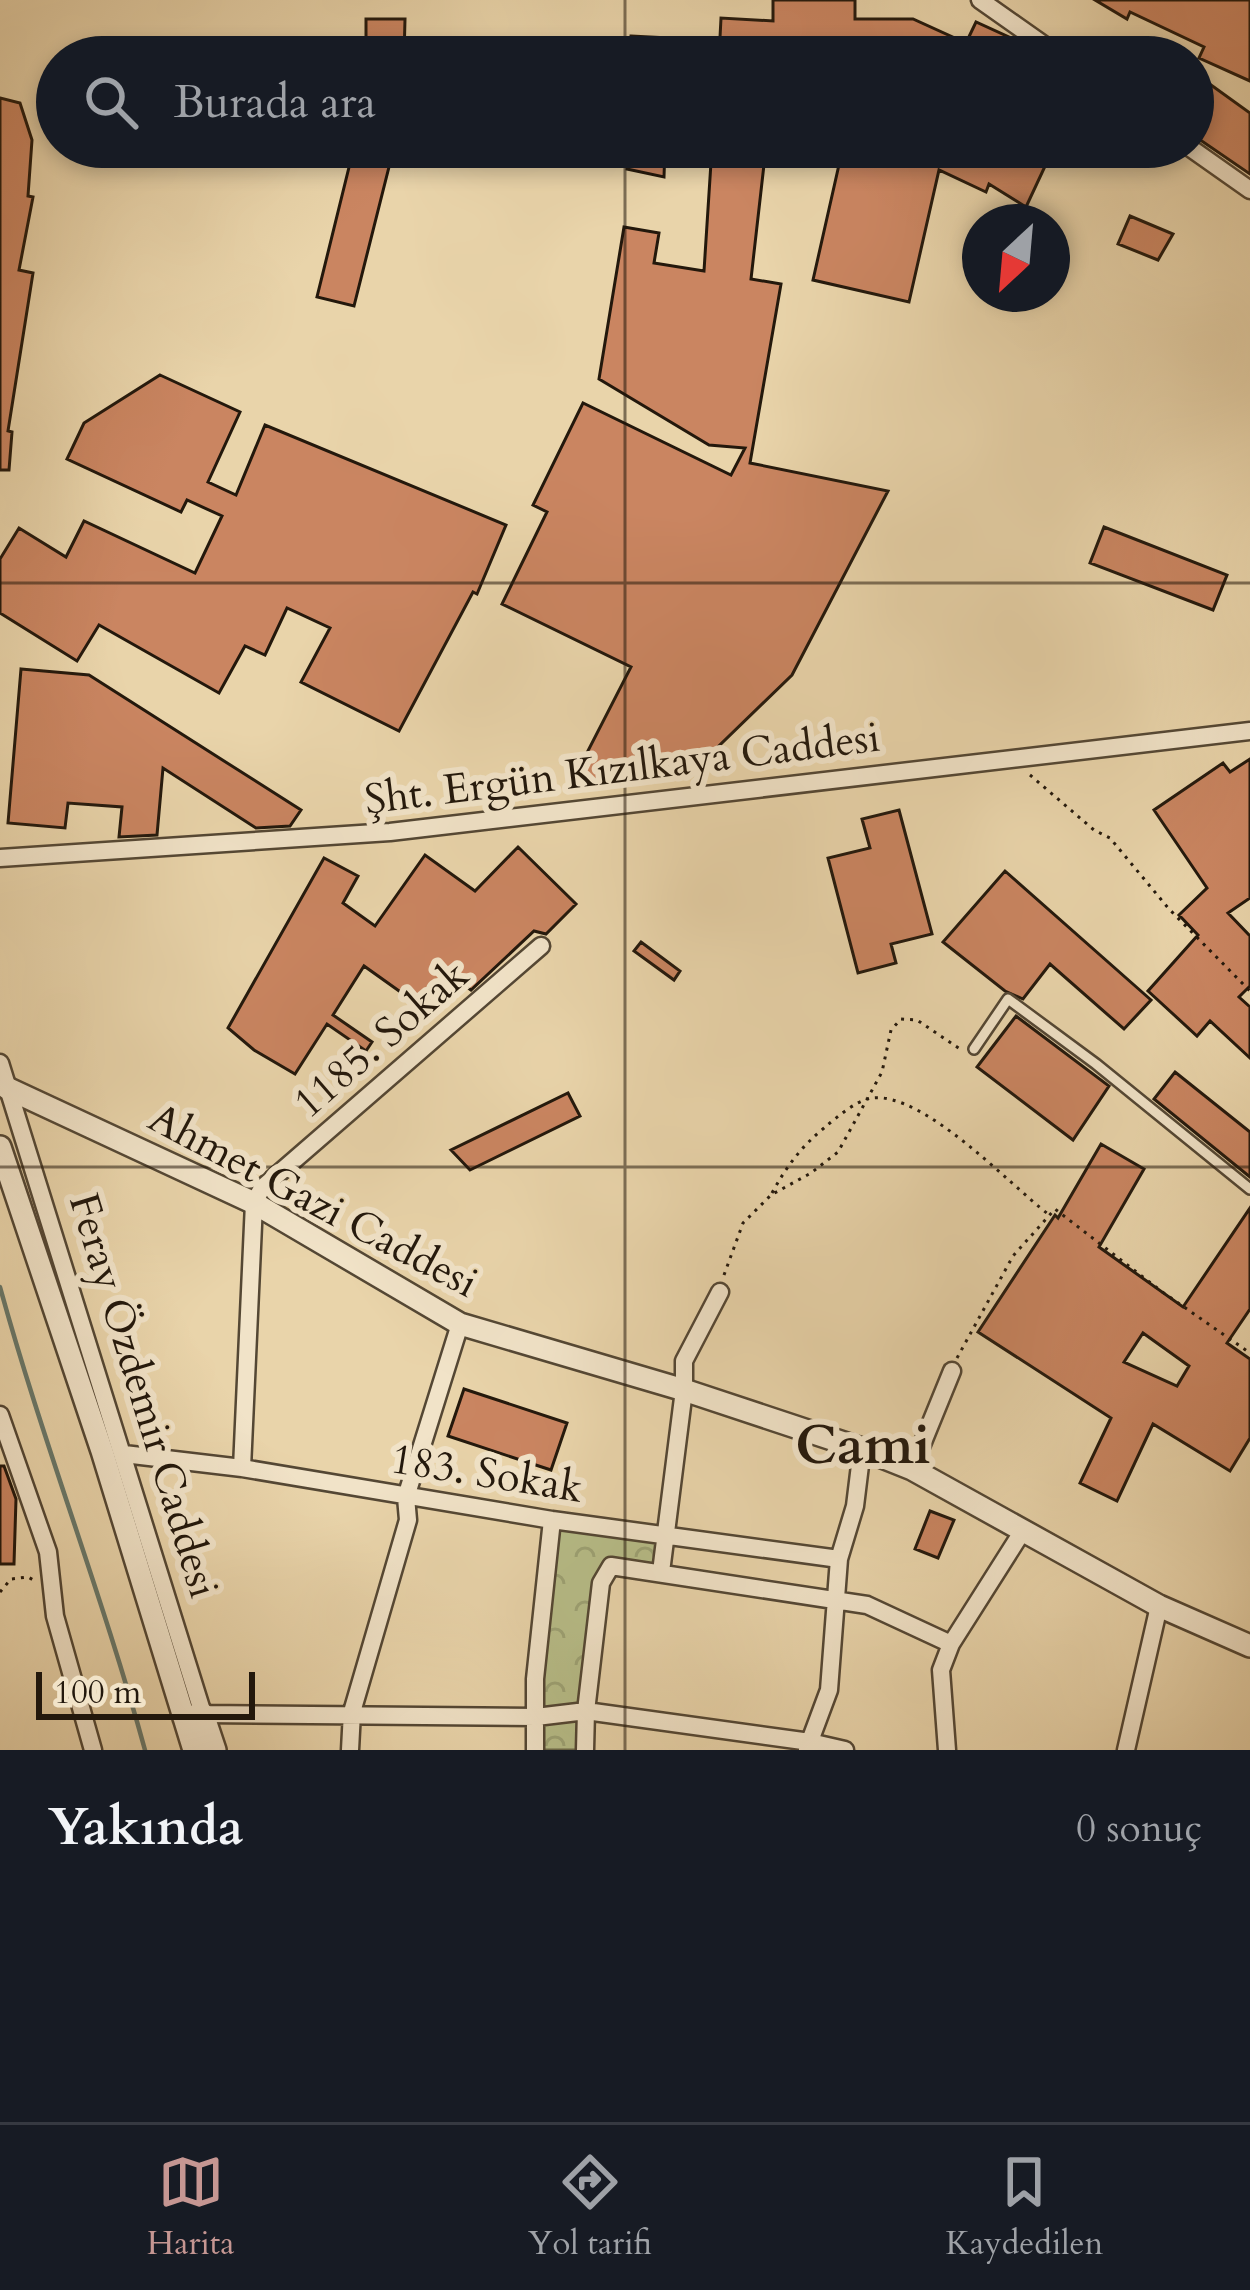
<!DOCTYPE html>
<html lang="tr">
<head>
<meta charset="utf-8">
<style>
  :root { --surface:#171b24; --page:#242831; --text:#f1f3f6; --muted:#9ea1a6; --line:#363941; --accent:#c59692 }
  body { margin:0; font-family:Cardo,serif; background:var(--page); color:var(--text) }
  .compass { position:absolute; left:962px; top:204px; width:108px; height:108px; border-radius:50%; background:var(--surface); box-shadow:0 6px 18px #0003; rotate:206deg }
  .scale { position:absolute; left:36px; bottom:30px; width:219px; box-sizing:border-box; padding-left:12px; border:6px solid #23180c; border-top:0; font-size:33px; line-height:42px; white-space:nowrap; color:#23180c; -webkit-text-stroke:9px #f1e3c8; paint-order:stroke }
  .list { margin:0; padding:0; list-style:none }
  h2 { display:flex; justify-content:space-between; align-items:center; height:156px; margin:0; padding:0 48px; font-size:51px }
  h2 small { font-size:39px; font-weight:400; color:var(--muted) }
  .icon { flex:none; width:66px; height:66px; fill:none; stroke:currentColor; stroke-width:2; stroke-linecap:round; stroke-linejoin:round }
  .map { position:relative; flex:none; width:1250px; height:1750px; overflow:hidden }
  .search { position:absolute; background:var(--surface); box-shadow:0 6px 18px #0003; left:36px; right:36px; top:36px; height:132px; display:flex; align-items:center; gap:30px; box-sizing:border-box; padding:0 42px; border-radius:66px; color:var(--muted); font-size:45px }
  .sheet { height:372px; background:var(--surface) }
  nav { display:flex; justify-content:space-around; align-items:center; box-sizing:border-box; height:168px; border-top:3px solid var(--line); background:var(--surface); font-size:33px; color:var(--muted) }
  nav a { display:grid; justify-items:center; gap:6px }
  nav .on { color:var(--accent) }
  .map>svg:first-child { display:block }
  .park { fill:url(#park-crowns); stroke:#6d6a4a; stroke-width:3 }
  .lines { fill:none; stroke-linecap:round; stroke-linejoin:round }
  .stream { stroke:#69786a; stroke-width:4.5 }
  .building { fill:#ca8561; stroke:#23180c; stroke-width:3; fill-rule:evenodd }
  .service-casing { stroke:#544734; stroke-width:14 }
  .minor-casing { stroke:#544734; stroke-width:21 }
  .tertiary-casing { stroke:#544734; stroke-width:26 }
  .path { stroke:#23180c; stroke-width:3; stroke-dasharray:3 6; stroke-linecap:butt }
  .service { stroke:#f1e3c8; stroke-width:9 }
  .minor { stroke:#f1e3c8; stroke-width:16 }
  .tertiary { stroke:#f1e3c8; stroke-width:21 }
  .grid { fill:none; stroke:#23180c; stroke-width:3; stroke-opacity:0.55 }
  .labels { text-anchor:middle; stroke-width:12; stroke-linejoin:round; paint-order:stroke }
  .street-label { font-size:42px; fill:#23180c; stroke:#f1e3c8 }
  .district-label { font-size:54px; font-weight:bold; fill:#23180c; stroke:#f1e3c8 }
</style>
</head>
<body>
<div class="map">
<svg width="1250" height="1750" viewBox="0 0 1250 1750">
  <defs>
    <pattern id="park-crowns" width="20" height="18" patternUnits="userSpaceOnUse" patternTransform="scale(3)"><rect width="20" height="18" fill="#b7bd88"/><path d="M2 6a3 3 0 1 1 6 0M12 15a3 3 0 1 1 6 0" fill="none" stroke="#9da274"/></pattern>
  </defs>
  <rect width="100%" height="100%" fill="#e9d4aa"/>
  <filter id="stains"><feTurbulence type="fractalNoise" baseFrequency=".00167" numOctaves="4"/><feColorMatrix values="0 0 0 0 .2 0 0 0 0 .09 0 0 0 0 .02 0 0 0 .5 -.17"/></filter>
  <radialGradient id="worn" r=".72"><stop offset=".6" stop-color="#630" stop-opacity="0"/><stop offset="1" stop-color="#630" stop-opacity=".3"/></radialGradient>
  <path class="park" d="M552 1520 666 1534 661 1572 611 1566 585 1750H535Z"/>
  <g class="lines">
    <path class="stream" d="M0 1287C43 1443 102 1594 145 1750"/>
  </g>
  <path class="building" d="M773 0H855V19H913L966 43 976 22 1011 38 1007 46 1031 57H719L721 18 773 21Z
    M1095 0H1250V81L1199 58 1204 47 1130 12 1127 19Z
    M366 19H405L404 57H366Z
    M631 36 668 38V57H630Z
    M1193 72 1250 113V174L1193 135Z
    M0 98 20 103 32 140 28 196 33 197 19 270 33 273 8 431 12 432 9 470H0Z
    M354 147H394L354 306 317 297Z
    M628 147H665L664 177 627 169Z
    M712 147H766L751 279 781 284 750 463 888 491 792 675 692 772 572 782 631 667 502 604 547 512 533 505 583 403 731 475 745 448 709 445 599 379 624 227 659 233 654 263 704 271Z
    M843 147H1054L1026 207 989 184 986 192 939 170 909 302 813 280Z
    M1130 216 1173 234 1158 260 1118 244Z
    M160 375 240 412 208 482 236 495 265 425 506 525 477 594 473 592 399 731 301 682 330 628 287 608 265 655 245 646 219 693 99 625 77 661 0 613V559L19 528 66 557 84 521 195 573 222 516 187 500 181 512 67 459 84 423Z
    M1104 527 1227 575 1213 610 1090 563Z
    M21 669 89 675 301 810 290 826 256 828 163 768 157 835 119 837 122 807 68 803 65 828 8 823Z
    M1250 759V898L1228 913 1250 936V986L1239 997 1250 1007V1058L1210 1021 1197 1036 1148 991 1198 935 1179 915 1207 888 1154 810 1223 763 1230 772Z
    M899 810 932 934 891 944 896 963 858 973 828 858 870 848 862 819Z
    M518 847 576 904 546 934 534 931 471 990 450 975 430 1013 364 966 333 1015 372 1042 366 1051 327 1024 295 1074 254 1050 228 1028 324 858 358 876 343 903 375 926 425 855 475 891Z
    M1005 871 1151 1000 1124 1029 1050 964 1023 999 1005 991 943 942Z
    M641 942 680 971 674 980 634 951Z
    M1016 1016 1109 1086 1073 1140 977 1067Z
    M1175 1072 1250 1132V1177L1154 1099Z
    M568 1093 580 1116 470 1170 451 1150Z
    M1101 1144 1144 1169 1099 1247 1183 1307 1250 1208V1309L1227 1343 1250 1359V1438L1230 1471 1153 1424 1117 1501 1080 1483 1111 1418 978 1332 1055 1215 1058 1218ZM1143 1333 1189 1366 1177 1386 1124 1362Z
    M464 1389 567 1423 551 1470 448 1436Z
    M0 1466H4L16 1499 14 1564H0Z
    M930 1511 954 1520 938 1558 915 1549Z"/>
  <g class="lines">
    <defs>
      <path id="service" d="M974 1049 1008 999 1096 1064 1250 1189"/>
      <path id="minor" d="M980 0 1061 57
        M1189 147 1250 190
        M0 858 390 832 1250 731
        M0 1063 203 1714 536 1717 586 1711 810 1742 845 1750
        M0 1415 48 1552 55 1616 93 1750
        M124 1454 242 1468 552 1520 839 1559
        M242 1468 254 1203 262 1188 541 946
        M912 1469 952 1371
        M661 1572 684 1390V1361L720 1292
        M807 1749 829 1690 839 1559 855 1506 862 1449
        M350 1750 352 1712 408 1520 406 1497 460 1324
        M535 1750V1679L552 1520
        M585 1750 586 1711 601 1583 611 1566 867 1605 951 1644
        M947 1750 941 1670 951 1644 1022 1532
        M1126 1750 1159 1606"/>
      <path id="tertiary" d="M7 1088 254 1203 460 1324 684 1390 862 1449 912 1469 1159 1606 1250 1646
        M0 1147 102 1451 194 1750
        M184 1718 203 1714 215 1750"/>
    </defs>
    <use href="#service" class="service-casing"/>
    <use href="#minor" class="minor-casing"/>
    <use href="#tertiary" class="tertiary-casing"/>
    <path class="path" d="M1030 775 1094 830 1110 838 1169 909 1250 991
      M772 1193C786 1167 801 1147 824 1128 836 1118 855 1101 871 1098 923 1091 1009 1184 1048 1214
      M724 1275 743 1223 771 1195 811 1173 838 1152 882 1072 891 1030 901 1019 917 1020 960 1049
      M957 1358 1013 1256 1055 1209 1161 1291 1250 1353
      M0 1592 11 1579 28 1577 35 1581"/>
    <use href="#service" class="service"/>
    <use href="#minor" class="minor"/>
    <use href="#tertiary" class="tertiary"/>
  </g>
  <path class="grid" d="M625 0V57M625 147V1750M0 583H1250M0 1167H1250"/>
  <g class="labels">
    <g class="street-label">
      <text transform="translate(622 767) rotate(-7)" y="15">Şht. Ergün Kızılkaya Caddesi</text>
      <text transform="translate(380 1038) rotate(-41)" y="15">1185. Sokak</text>
      <text transform="translate(314 1199) rotate(28)" y="15">Ahmet Gazi Caddesi</text>
      <text transform="translate(145 1395) rotate(73)" y="15">Feray Özdemir Caddesi</text>
      <text transform="translate(487 1472) rotate(9)" y="15">183. Sokak</text>
    </g>
    <g class="district-label">
      <text x="863" y="1463">Cami</text>
    </g>
  </g>
  <rect width="100%" height="100%" filter="url(#stains)"/>
  <rect width="100%" height="100%" fill="url(#worn)"/>
</svg>
<svg class="compass" viewBox="-18 -18 36 36"><path d="M0-13l5 13h-10z" fill="#e53935"/><path d="M0 13l5-13h-10z" fill="#9ea1a6"/></svg>
<div class="scale">100 m</div>
<div class="search"><svg class="icon" aria-label="search" viewBox="0 0 24 24"><circle cx="10" cy="10" r="6"/><path d="M15 15l6 6"/></svg>Burada ara</div>
</div>
<section class="sheet">
<h2>Yakında<small>0 sonuç</small></h2>
<ul class="list">
</ul>
</section>
<nav>
<a class="on"><svg class="icon" aria-label="map" viewBox="0 0 24 24"><path d="M3 6l6-2 6 2 6-2v14l-6 2-6-2-6 2zM9 4v14M15 6v14"/></svg>Harita</a>
<a><svg class="icon" aria-label="directions" viewBox="0 0 24 24"><path d="M12 3l9 9-9 9-9-9zM9 14v-3h6M13 9l2 2-2 2"/></svg>Yol tarifi</a>
<a><svg class="icon" aria-label="saved" viewBox="0 0 24 24"><path d="M7 4h10v16l-5-4-5 4z"/></svg>Kaydedilen</a>
</nav>
</body>
</html>
